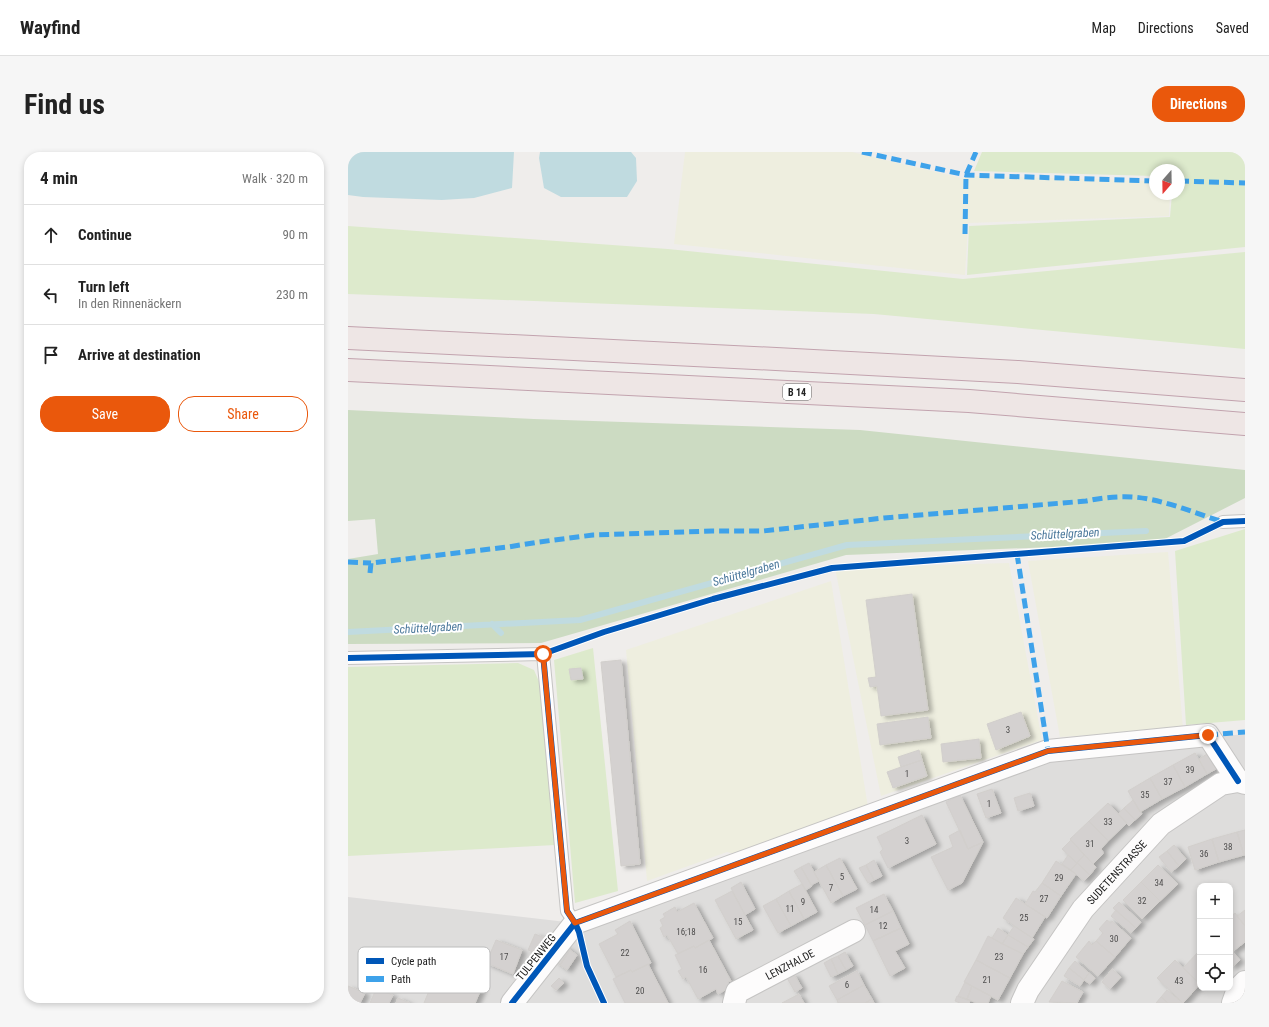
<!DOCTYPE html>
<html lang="en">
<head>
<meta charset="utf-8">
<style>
  :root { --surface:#fff; --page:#f6f6f6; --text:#222; --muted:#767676; --line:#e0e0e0; --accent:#ea580c }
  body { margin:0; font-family:"Roboto Condensed",sans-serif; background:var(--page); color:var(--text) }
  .controls { position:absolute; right:12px; bottom:12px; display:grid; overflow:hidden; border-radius:8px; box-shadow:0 2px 6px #0003 }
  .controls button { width:36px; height:36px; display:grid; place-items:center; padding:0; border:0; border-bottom:1px solid var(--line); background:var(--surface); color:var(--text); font:20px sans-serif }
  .compass { position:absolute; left:801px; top:12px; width:36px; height:36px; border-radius:50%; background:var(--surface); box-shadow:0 2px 6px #0003; rotate:200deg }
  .stop { position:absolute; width:12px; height:12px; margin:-9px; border:3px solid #ea580c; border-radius:50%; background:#fff }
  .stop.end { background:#ea580c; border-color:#fff; box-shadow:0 1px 4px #0008 }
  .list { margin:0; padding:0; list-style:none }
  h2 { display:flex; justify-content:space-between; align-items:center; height:52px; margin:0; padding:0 16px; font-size:17px }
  h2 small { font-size:13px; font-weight:400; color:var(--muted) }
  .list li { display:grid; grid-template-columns:26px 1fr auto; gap:12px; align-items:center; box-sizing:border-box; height:60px; padding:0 16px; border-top:1px solid var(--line) }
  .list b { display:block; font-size:15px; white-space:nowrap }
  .list p { margin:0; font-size:13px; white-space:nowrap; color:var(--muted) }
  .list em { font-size:13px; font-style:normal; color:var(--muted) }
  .actions { display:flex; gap:8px; padding:12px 16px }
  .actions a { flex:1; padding:9px 0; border:1px solid var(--accent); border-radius:16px; text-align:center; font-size:14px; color:var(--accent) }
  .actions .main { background:var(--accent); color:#fff }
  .icon { flex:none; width:22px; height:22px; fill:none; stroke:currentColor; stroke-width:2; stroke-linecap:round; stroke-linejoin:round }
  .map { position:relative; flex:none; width:897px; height:851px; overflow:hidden; border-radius:16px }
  header { display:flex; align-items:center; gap:24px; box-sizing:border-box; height:56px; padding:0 20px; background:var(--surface); border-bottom:1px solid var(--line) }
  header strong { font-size:19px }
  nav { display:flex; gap:22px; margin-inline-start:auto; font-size:14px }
  .intro { display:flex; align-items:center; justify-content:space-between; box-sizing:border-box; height:96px; padding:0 24px }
  h1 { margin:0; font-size:28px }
  .button { padding:10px 18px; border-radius:16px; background:var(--accent); color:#fff; font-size:14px; font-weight:700 }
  main { display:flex; gap:24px; padding:0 24px }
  aside { flex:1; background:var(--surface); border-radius:16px; box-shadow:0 2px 6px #0003 }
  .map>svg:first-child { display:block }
  .residential { fill:#dedddc; fill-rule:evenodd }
  .farmland { fill:#eeeedf }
  .grass { fill:#ddeacc }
  .forest { fill:#ccdbc2 }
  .water { fill:#c0dbe0 }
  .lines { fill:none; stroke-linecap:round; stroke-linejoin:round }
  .stream { stroke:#c0dbe0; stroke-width:6 }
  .building { fill:#d4d1d0; stroke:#d2cfcc; filter:url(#shadow) }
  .service-casing { stroke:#c5c4c3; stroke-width:14 }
  .minor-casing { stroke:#c5c4c3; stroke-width:24 }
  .trunk-casing { stroke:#c2a3ae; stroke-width:24 }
  .service { stroke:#fdfcfc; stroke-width:12 }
  .minor { stroke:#fdfcfc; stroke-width:22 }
  .trunk { stroke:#eee6e5; stroke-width:22 }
  .quiet { stroke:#3ea2ea; stroke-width:5; stroke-dasharray:10 5; stroke-linecap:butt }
  .cycleway-casing { stroke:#fff; stroke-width:8 }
  .cycleway { stroke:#0057b8; stroke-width:6 }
  .route { stroke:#ea580c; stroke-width:5 }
  .labels { text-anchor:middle; stroke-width:4; stroke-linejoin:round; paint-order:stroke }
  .number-label { font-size:9px; fill:#4e4d4d }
  .shield { fill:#fff; stroke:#646464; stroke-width:1 }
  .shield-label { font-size:10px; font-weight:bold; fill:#212121 }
  .street-label { font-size:11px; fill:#212121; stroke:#fff }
  .water-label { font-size:12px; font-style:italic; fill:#4c799c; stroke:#fff }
  .key { fill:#fff; stroke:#bcbcbc; stroke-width:1 }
  .key-label { font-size:11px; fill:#212121 }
</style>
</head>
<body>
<header>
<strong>Wayfind</strong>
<nav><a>Map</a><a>Directions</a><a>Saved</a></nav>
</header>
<div class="intro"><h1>Find us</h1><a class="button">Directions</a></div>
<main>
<aside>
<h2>4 min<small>Walk · 320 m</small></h2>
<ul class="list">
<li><svg class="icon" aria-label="ahead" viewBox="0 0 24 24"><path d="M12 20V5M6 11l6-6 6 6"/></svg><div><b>Continue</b></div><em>90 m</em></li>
<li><svg class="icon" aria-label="left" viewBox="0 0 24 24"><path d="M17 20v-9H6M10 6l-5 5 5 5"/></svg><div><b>Turn left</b><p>In den Rinnenäckern</p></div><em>230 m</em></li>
<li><svg class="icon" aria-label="arrive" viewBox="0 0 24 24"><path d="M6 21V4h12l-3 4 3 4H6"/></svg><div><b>Arrive at destination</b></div></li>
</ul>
<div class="actions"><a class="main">Save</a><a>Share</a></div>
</aside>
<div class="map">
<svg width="897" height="851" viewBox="0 0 897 851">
  <defs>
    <filter id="shadow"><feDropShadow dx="4.5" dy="2.5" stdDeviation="2" flood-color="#0004"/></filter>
  </defs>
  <rect width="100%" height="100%" fill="#efedeb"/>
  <path class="residential" d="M897 582V851H0V745L227 771 706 601ZM852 734H882V836H852Z"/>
  <path class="farmland" d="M337 0H504L613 26 630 24 807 29V42H822L821 64 620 71 617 123 326 92Z
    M820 400 835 577 712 585 680 409Z
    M661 411 694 588 533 644 487 416Z
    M483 429 520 655 391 703 379 700 299 729 278 498Z"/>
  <path class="grass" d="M634 0H897V95L619 123 621 74 822 65 824 42H831V18H807V24L626 19Z
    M0 74 320 97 615 127 897 100V197L526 162 0 142Z
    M897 377V568L838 573 827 399Z
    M245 496 270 739 227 751 206 508Z
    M170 511 186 518 192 532 207 693 0 704V515Z"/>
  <path class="forest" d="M0 258 186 267 512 278 897 318V346L809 391 498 403 193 491 0 492V407L30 402 27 367 0 369Z"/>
  <path class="water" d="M0 0H166L164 36 126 46 94 48 15 45 0 43Z
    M192 0H283L288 6 289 29 279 45H213L196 36 191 6Z"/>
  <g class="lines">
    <path class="stream" d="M144 472 153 481
      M0 480 232 468 499 393 798 379"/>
  </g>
  <path class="building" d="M564 442 580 558 533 564 529 534 522 535 520 526 528 525 518 448Z
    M273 508 292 712 273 714 253 510Z
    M233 516 235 527 223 528 221 517Z
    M673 560 682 584 648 598 639 572Z
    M580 565 583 586 532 593 529 572Z
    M631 587 633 606 595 610 593 592Z
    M571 598 574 608 553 615 550 605Z
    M847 601 859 622 837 635 825 613Z
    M859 602 868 617 859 622 851 607Z
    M574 608 579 624 545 636 539 620 553 615Z
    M825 613 837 635 814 647 802 626Z
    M802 626 814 647 792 660 780 639Z
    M644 637 653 661 638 666 629 642Z
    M682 641 686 654 670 659 666 646Z
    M612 643 635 690 620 697 598 650Z
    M785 648 794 662 787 668 776 656Z
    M760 651 779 671 760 689 741 669Z
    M776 656 787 668 781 674 770 662Z
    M574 663 588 692 540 716 532 700 535 697 529 685Z
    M741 669 760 689 753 697 755 700V702L745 712 722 687Z
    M612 678 620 697 635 690 614 731 600 738 583 705 605 695 601 684Z
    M897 678V703H896L889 680Z
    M889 680 896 703 871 710 864 687Z
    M864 687 871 710 847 718 840 695Z
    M723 688 736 703 729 711 714 697Z
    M826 693 838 707 831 714 819 699Z
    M819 699 831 714 823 720 811 705Z
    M720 703 729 711 723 718 714 712Z
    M736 703 748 715 742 723 729 711Z
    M492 706 509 737 495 744 478 713Z
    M526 708 534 724 526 728 518 713Z
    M708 709 728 722 713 744 694 731Z
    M461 711 471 729 463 733 453 715Z
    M729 711 742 723 736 729 723 718Z
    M478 713 495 744 483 751 466 720Z
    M518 713 526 728 520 731 511 716Z
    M810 713 830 732 812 749 793 730Z
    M453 715 464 734 458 738 446 719Z
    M393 730 407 757 397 763 383 736Z
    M793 730 812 749 794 767 775 748Z
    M694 731 713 744 699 766 677 752 685 739 687 740Z
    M454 732 469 760 456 767 441 739Z
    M384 739 405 778 388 787 367 748Z
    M441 739 456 767 443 774 428 747Z
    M536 742 545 759 517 773 508 756Z
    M668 746 697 765 684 786 655 766Z
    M428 747 443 774 430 781 415 754Z
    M771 750 793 770 788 776 765 756Z
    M346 751 365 786 347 796 346 794 330 802 319 783 316 785 312 776 315 774 312 768 317 765 315 762 327 755 329 760Z
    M768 758 788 776 783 781 763 764Z
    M897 758V774L889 764Z
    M545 759 553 776 525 789 517 773Z
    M887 761 897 774V790L884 800 882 797V765Z
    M759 768 763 771 764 769 783 786 767 805 748 789 755 781 751 777Z
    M282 769 303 811 284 820 283 818 268 825 251 792 270 782 267 778Z
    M666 774 686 787 680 795 660 783Z
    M553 776 561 792 547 799 557 816 542 824 525 789Z
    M650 776 660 783 654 792 644 786Z
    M187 782 197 786 190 802 180 798Z
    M660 783 680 795 675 802 654 792Z
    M640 784 675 802 662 826 628 808Z
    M148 788 174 798 165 822 138 811Z
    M361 788 383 829 380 830 383 835 370 842 368 837 350 847 338 825 335 827 330 819 334 817 327 803 346 794 347 796Z
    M741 789 744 793 748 789 767 805 750 824 728 805Z
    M215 793 222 798 212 813 205 807Z
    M882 797 892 808 884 815 882 813Z
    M222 798 229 803 219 818 212 813Z
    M852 798V832L835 816Z
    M497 800 505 814 498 818 490 804Z
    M490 804 498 818 490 822 483 807Z
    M483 807 490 822 483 825 476 811Z
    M628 808 662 826 650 848 616 830Z
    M827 808 852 832 835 851 809 826Z
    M727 809 741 821 736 828 721 816Z
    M300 812 320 851H277L265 827 283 818 284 820Z
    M721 816 736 828 732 834 716 824Z
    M90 817 134 835 127 851H76Z
    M764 817 773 825 762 837 754 830Z
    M509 819 516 833 489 848 481 834Z
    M741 821 747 826 742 832 736 828Z
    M446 822 454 836 447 840 439 826Z
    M211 826 216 831 208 838 203 834Z
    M714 829 735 840 729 851 701 850Z
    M617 830 624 834 619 847 610 844Z
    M516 833 524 847 517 851H490L489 848Z
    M0 834 17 841 12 851H0Z
    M624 834 643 844 640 851H629L619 847Z
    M28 837 45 843 41 851H22Z
    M819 838 835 851H820L813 845Z
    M451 842 456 851H434Z
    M609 844 622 849 621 851H612L607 849Z
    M813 845 820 851H808Z
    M50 846 62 851H48Z
    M524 847 526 851H517Z"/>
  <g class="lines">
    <defs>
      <path id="service" d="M875 370 897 369
        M0 506 195 502 219 759 227 771"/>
      <g id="minor">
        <path d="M164 851 227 771 700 599 860 583 890 629"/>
        <path id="s1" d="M386 851 389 840 506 779"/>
        <path id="s2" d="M674 851 680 838 735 757 813 672 873 632 890 629 897 631"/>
        <path d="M885 851 890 837 897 830"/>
      </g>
      <path id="trunk" d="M0 186 428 207 670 220 897 238
        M0 218 621 249 897 272"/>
    </defs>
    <use href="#service" class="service-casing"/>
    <use href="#minor" class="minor-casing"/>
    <use href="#trunk" class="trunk-casing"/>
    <use href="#service" class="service"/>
    <use href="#minor" class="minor"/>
    <use href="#trunk" class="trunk"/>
    <path class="quiet" d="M514 0 618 23 807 29
      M831 29 897 31
      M617 82 618 23 628 0
      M669 402 700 599
      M0 410 23 411
      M22 421 23 411 160 395 191 390 245 383 364 379H415L536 366 738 349C753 346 769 344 785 345 814 347 847 361 875 370
      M860 583 897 580"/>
    <defs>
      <path id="cycleway" d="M195 502 219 759 227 771 231 780 239 814 256 851
        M0 506 195 502 256 480 365 447 484 416 836 389 875 370 897 369
        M227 771 700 599 860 583 890 629
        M164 851 227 771"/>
    </defs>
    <use href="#cycleway" class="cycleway-casing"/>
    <use href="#cycleway" class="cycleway"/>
  </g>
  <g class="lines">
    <path class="route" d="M195 502 219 759 227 771 700 599 860 583"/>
  </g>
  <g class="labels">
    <g class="number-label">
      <text x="660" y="581">3</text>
      <text x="842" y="621">39</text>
      <text x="559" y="625">1</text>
      <text x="820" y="633">37</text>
      <text x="797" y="646">35</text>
      <text x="641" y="655">1</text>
      <text x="760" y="673">33</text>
      <text x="559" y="692">3</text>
      <text x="742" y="695">31</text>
      <text x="880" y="698">38</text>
      <text x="856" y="705">36</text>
      <text x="494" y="728">5</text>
      <text x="711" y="729">29</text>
      <text x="811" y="734">34</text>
      <text x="483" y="739">7</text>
      <text x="696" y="750">27</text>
      <text x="794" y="752">32</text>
      <text x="455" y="753">9</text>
      <text x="442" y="760">11</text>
      <text x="526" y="761">14</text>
      <text x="676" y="769">25</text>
      <text x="390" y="773">15</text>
      <text x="535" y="777">12</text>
      <text x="338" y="783">16;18</text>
      <text x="766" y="790">30</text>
      <text x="277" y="804">22</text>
      <text x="156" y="808">17</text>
      <text x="651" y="808">23</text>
      <text x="355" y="821">16</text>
      <text x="639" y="831">21</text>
      <text x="831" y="832">43</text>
      <text x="499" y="836">6</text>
      <text x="292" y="842">20</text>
    </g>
    <rect class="shield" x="435" y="232" width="28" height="16" rx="3"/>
    <g class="shield-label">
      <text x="449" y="244">B 14</text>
    </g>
    <g class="street-label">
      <text dy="4" stroke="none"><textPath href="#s2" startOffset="162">SUDETENSTRASSE</textPath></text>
      <text transform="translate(188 805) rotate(-51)" y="4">TULPENWEG</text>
      <text dy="4" stroke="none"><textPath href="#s1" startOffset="71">LENZHALDE</textPath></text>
    </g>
    <g class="water-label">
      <text transform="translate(717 382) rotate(-3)" y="4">Schüttelgraben</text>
      <text transform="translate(398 421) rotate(-16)" y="4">Schüttelgraben</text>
      <text transform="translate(80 476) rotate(-3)" y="4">Schüttelgraben</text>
    </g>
  </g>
  <rect x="10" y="795" width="132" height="46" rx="6" class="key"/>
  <rect x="18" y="806" width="18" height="6" fill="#0057b8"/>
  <rect x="18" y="824" width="18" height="6" fill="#3ea2ea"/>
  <g class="key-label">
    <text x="43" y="813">Cycle path</text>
    <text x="43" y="831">Path</text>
  </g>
</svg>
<div class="controls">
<button>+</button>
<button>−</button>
<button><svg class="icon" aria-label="locate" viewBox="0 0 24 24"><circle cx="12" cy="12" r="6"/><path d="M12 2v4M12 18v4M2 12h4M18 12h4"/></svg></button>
</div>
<svg class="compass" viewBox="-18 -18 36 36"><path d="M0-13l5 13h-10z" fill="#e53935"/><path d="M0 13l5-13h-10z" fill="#767676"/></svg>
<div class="stop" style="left:195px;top:502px"></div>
<div class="stop end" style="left:860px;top:583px"></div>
</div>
</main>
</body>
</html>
